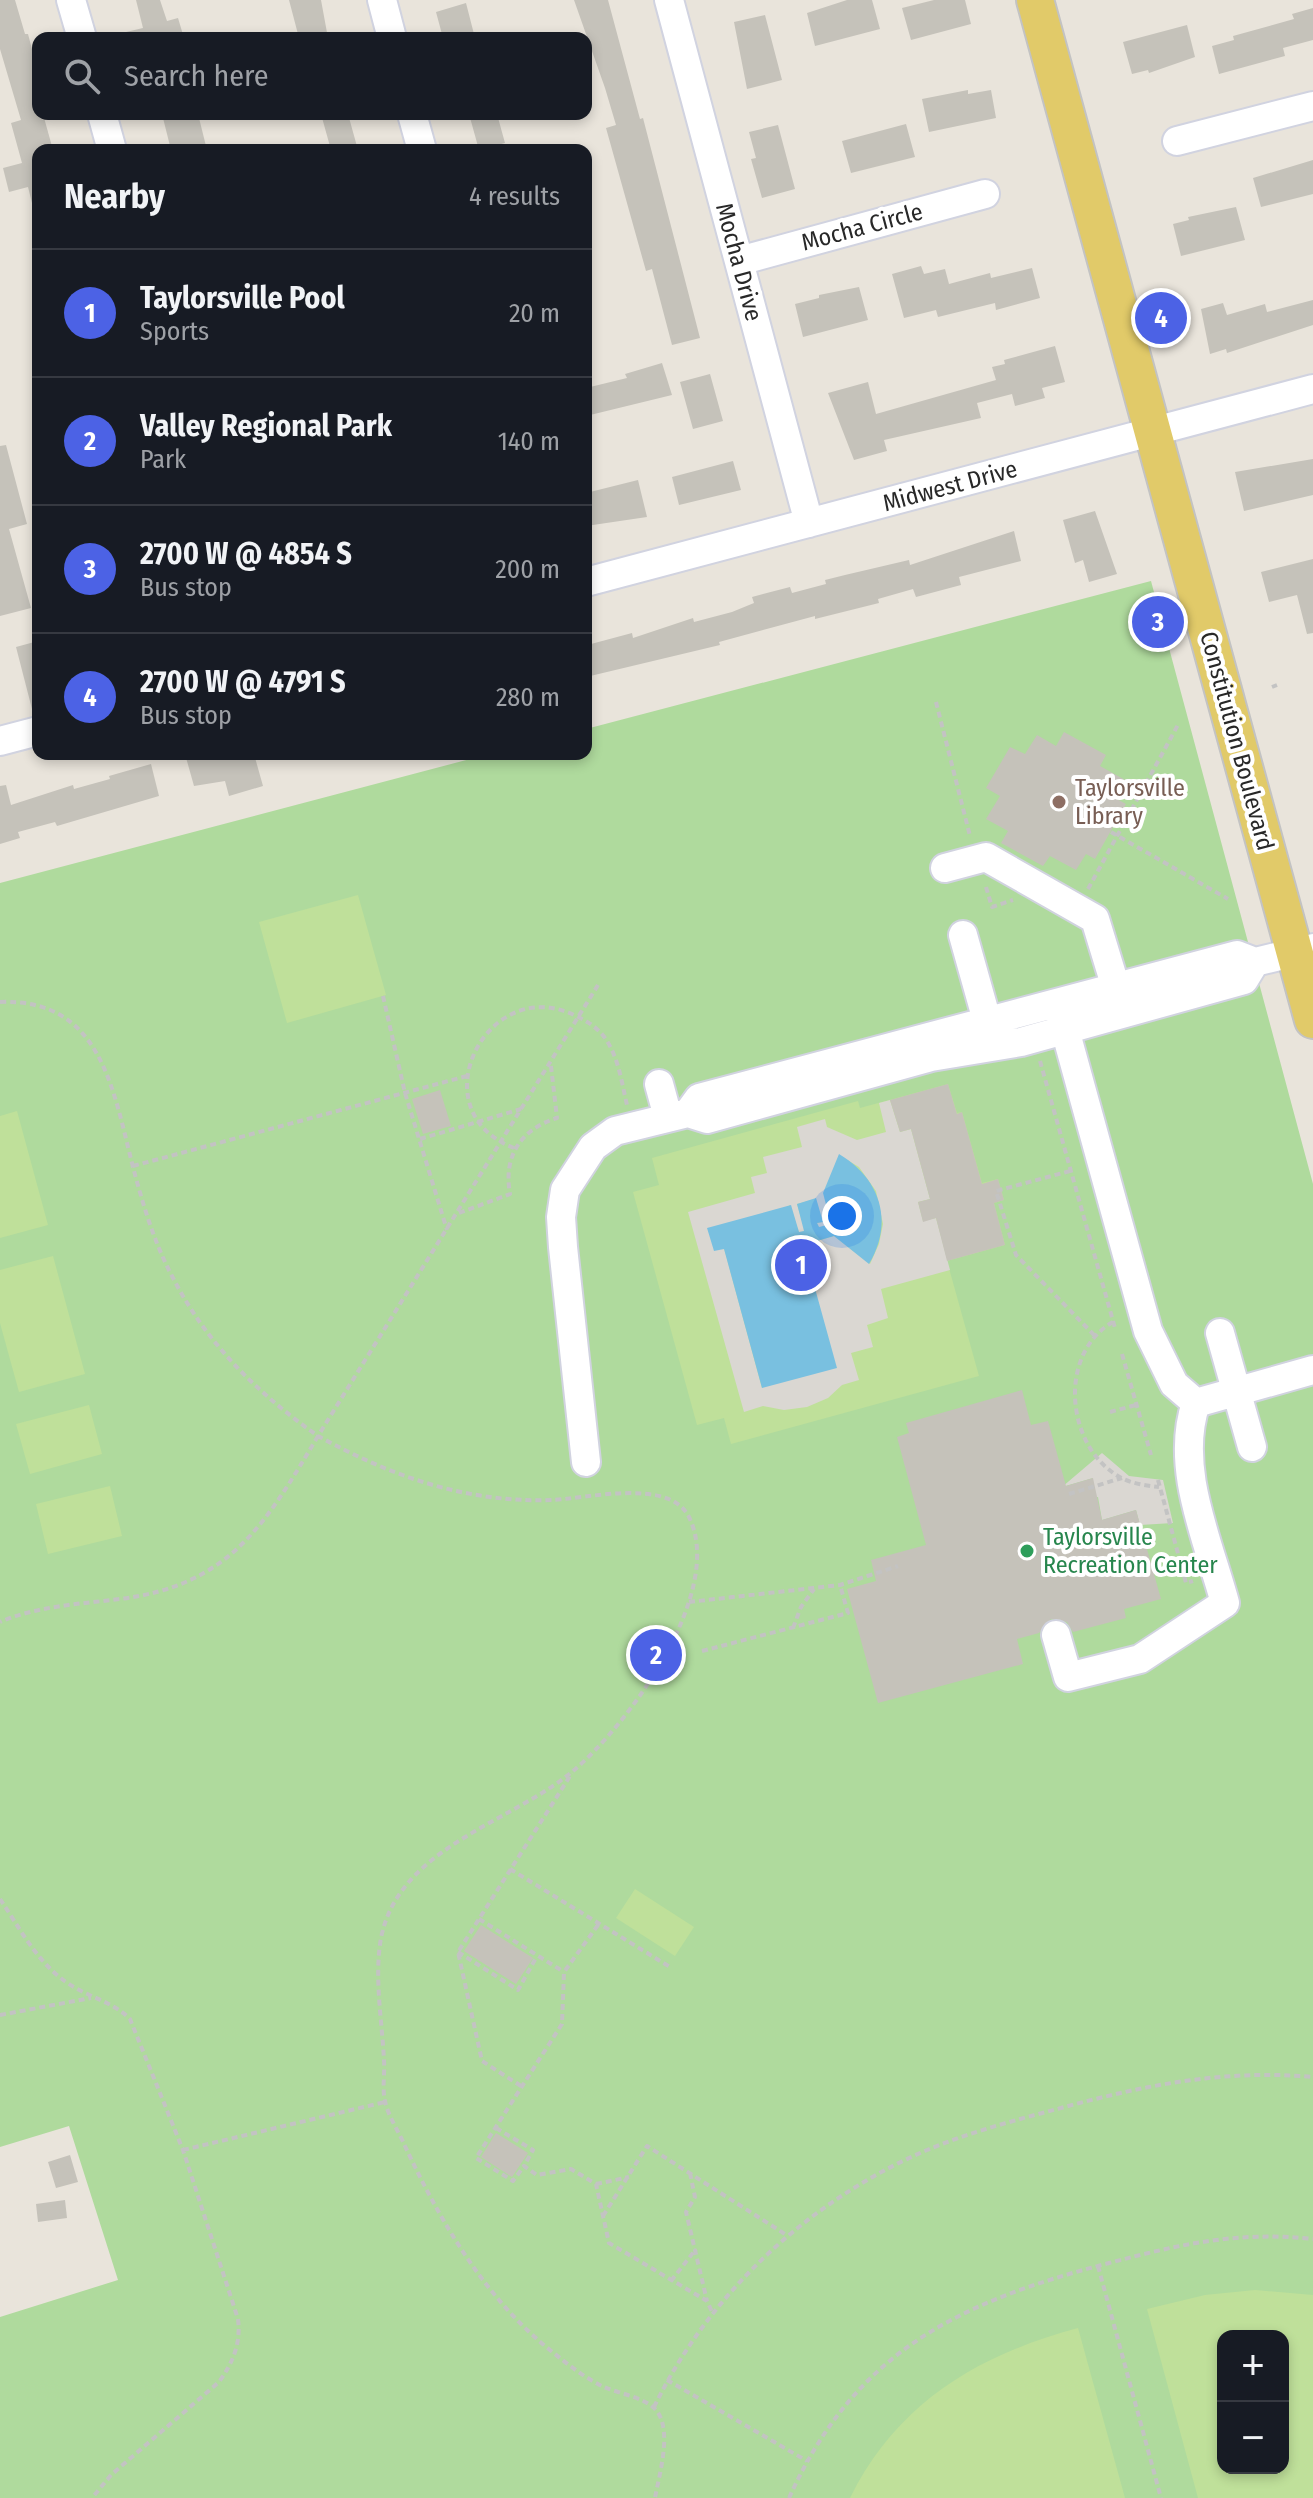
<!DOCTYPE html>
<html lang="en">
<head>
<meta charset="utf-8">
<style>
  :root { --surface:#171b24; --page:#20242c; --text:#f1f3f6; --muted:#9ea1a6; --line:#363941; --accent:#4c62e5 }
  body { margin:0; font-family:"Fira Sans Condensed",sans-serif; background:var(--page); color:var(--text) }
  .controls { position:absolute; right:24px; bottom:24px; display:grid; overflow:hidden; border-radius:16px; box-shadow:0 4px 12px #0003 }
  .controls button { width:72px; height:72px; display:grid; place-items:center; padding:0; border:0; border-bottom:2px solid var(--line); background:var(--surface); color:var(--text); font:40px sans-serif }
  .you { position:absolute; left:842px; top:1216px; width:28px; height:28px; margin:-20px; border:6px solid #fff; border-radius:50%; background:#1a73e8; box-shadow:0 0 0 12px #1a73e833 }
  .badge { display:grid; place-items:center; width:52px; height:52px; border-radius:50%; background:var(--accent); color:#fff; font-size:26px; font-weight:700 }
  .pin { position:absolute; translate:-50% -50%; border:4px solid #fff; box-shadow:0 2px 8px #0006 }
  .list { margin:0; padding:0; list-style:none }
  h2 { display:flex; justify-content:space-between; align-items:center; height:104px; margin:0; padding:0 32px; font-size:34px }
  h2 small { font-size:26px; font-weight:400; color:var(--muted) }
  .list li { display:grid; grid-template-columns:52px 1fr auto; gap:24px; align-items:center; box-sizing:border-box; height:128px; padding:0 32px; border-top:2px solid var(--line) }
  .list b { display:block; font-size:30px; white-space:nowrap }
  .list p { margin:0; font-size:26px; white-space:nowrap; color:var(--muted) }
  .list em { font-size:26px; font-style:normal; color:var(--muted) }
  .icon { flex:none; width:44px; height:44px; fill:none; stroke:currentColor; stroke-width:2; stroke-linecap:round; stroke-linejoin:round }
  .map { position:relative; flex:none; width:1313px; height:2498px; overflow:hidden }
  .search { position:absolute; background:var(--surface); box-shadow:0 4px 12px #0003; left:32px; top:32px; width:560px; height:88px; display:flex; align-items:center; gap:20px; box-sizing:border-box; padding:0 28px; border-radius:16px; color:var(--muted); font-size:30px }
  .panel { position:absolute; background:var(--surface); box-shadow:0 4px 12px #0003; left:32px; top:144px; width:560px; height:616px; border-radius:16px }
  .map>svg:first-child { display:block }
  .green { fill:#afda9d; fill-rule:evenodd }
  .pitch { fill:#bfe09a; fill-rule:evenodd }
  .plaza { fill:#dad7d2; fill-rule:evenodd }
  .water { fill:#79c0e0 }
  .building { fill:#c5c2ba }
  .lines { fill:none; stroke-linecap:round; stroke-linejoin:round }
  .minor-casing { stroke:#d1d3e0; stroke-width:32 }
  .major-casing { stroke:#c3c3c3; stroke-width:40 }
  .path { stroke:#c3c3c3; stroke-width:4; stroke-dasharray:6 4; stroke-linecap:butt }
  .minor { stroke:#fff; stroke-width:28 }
  .major { stroke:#e1ca69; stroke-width:36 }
  .education-dot { fill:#8d6e63; stroke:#fff; stroke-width:3 }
  .leisure-dot { fill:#2e9e5b; stroke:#fff; stroke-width:3 }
  .labels { text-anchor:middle; stroke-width:8; stroke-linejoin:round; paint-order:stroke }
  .street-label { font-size:24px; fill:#282828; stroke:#fff }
  .education-label { font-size:24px; fill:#785e54; stroke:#fff; text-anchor:start }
  .leisure-label { font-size:24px; fill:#27864d; stroke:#fff; text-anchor:start }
</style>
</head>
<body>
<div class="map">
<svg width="1313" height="2498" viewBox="0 0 1313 2498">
  <rect width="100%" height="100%" fill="#e9e4db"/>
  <path class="green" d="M1151 581 1313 1184V2498H0V2317L118 2280 69 2126 0 2147V883L489 754H586V729ZM1223 2336H1283V2468H1223Z"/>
  <path class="pitch" d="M358 895 386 995 287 1023 259 922Z
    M948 1084 957 1113 962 1112 982 1183 998 1179 1004 1200 994 1203 1005 1245 947 1261 979 1376 731 1444 724 1418 697 1425 633 1192 659 1185 652 1158 858 1101 860 1108Z
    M17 1111 48 1225 0 1238V1116Z
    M53 1256 85 1374 19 1392 0 1323V1270Z
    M89 1405 102 1454 30 1474 16 1424Z
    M110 1486 122 1536 48 1554 36 1504Z
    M635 1889 694 1927 675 1956 616 1918Z
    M1255 2290 1313 2295V2498H1198L1147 2309 1205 2295ZM1223 2336H1283V2468H1223Z
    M1078 2328 1125 2498H850C898 2402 978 2355 1078 2328Z"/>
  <path class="plaza" d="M890 1100 900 1132 911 1129 930 1199 918 1202 923 1221 936 1218 950 1270 881 1289 888 1318 867 1325 873 1347 851 1353 859 1380 842 1385 828 1398 807 1407 784 1410 763 1406 744 1412 688 1212 755 1193 751 1177 767 1173 763 1157 802 1147 797 1127 825 1119 827 1127 857 1140 886 1132 879 1103ZM839 1155 859 1167 876 1191 883 1224 879 1244 870 1264 834 1236 803 1245 762 1388 724 1248 790 1205 799 1233 805 1231 797 1204 816 1199 822 1222 817 1223 819 1228 831 1224Z
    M1102 1453 1129 1476 1163 1480 1173 1523 1140 1525 1136 1510 1102 1520 1098 1497 1079 1499 1093 1478 1062 1487Z"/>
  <path class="water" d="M839 1154C881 1179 894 1222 869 1264L834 1236 803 1245 837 1368 762 1388 724 1249 714 1251 707 1228 791 1205 799 1232 804 1231 797 1204 816 1198 823 1222 817 1223 819 1227 831 1224 823 1193Z"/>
  <path class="building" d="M0 0H15L25 34H28L38 72V115L43 114 53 150H38V202L32 203 28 187 9 192 3 168 22 163 11 123 21 120 0 49Z
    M136 0H160L167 21 178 18 184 38H127L126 32 143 28Z
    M289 0H321L328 38H299Z
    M574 0H608L640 119 643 118 700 338 672 345 652 269 646 271 606 128 616 125 605 88Z
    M847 0H872L880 29 815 46 807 13Z
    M934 0H965L971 24 911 40 902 8Z
    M466 3 475 38H443L436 12Z
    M1313 8V40L1283 48 1285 56 1219 74 1212 46 1234 40 1233 36 1294 19 1292 14Z
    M765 15 782 80 747 89 734 22Z
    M1187 25 1195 57 1149 73 1148 70 1132 74 1123 42Z
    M968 90V94L991 90 996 118 929 132 922 99Z
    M162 114H198L207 150H171Z
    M321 114H348L358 150H331Z
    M469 114H497L505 143 479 150Z
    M906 124 915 157 851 173 842 141Z
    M778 125 795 189 762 198 751 159 756 158 749 132Z
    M1313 160V194L1261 207 1253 178Z
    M1236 207 1245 240 1181 256 1173 224 1189 220 1188 217Z
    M921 266 924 274 945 269 949 284 990 273 991 278 1032 268 1040 298 996 310 995 303 938 317 936 310 904 318 892 274Z
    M859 287 868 320 803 337 795 304 819 298V295Z
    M1313 300V325L1227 353 1226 349 1210 354 1201 309 1223 303 1227 315 1265 304 1267 312Z
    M1055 346 1065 382 1042 388 1045 398 1015 406 1012 394 977 403 981 418 884 440 887 451 854 460 828 393 868 382 876 414 996 380 992 367 1005 364 1004 360Z
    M662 363 672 395 586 416V388L627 378 625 374Z
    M710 374 723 421 693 429 680 382Z
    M6 445 27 524 9 529 31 608 0 616V446Z
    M1313 459V495L1244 511 1235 472Z
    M733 461 741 490 679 505 672 477Z
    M638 480 647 517 586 526V493Z
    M1095 511 1117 574 1089 582 1083 560 1075 563 1063 520Z
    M1014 531 1021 561 959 577 961 585 916 597 913 589 878 599 879 603 815 619V616L719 642 720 645 586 677V648L592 647 591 644 632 633 633 638 693 618 694 622 732 612 754 603 752 597 790 587 792 593 826 584 825 580 845 575 909 560 910 565Z
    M1313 559V633L1307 634 1297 595 1269 602 1261 572Z
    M38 641V708L32 709 16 647Z
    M1064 732 1106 755 1100 766 1127 781 1117 799 1126 804 1095 859 1086 854 1076 870 1050 856 1043 866 1001 843 1008 831 986 819 1000 796 986 788 1010 747 1025 754 1037 735 1056 746Z
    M185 754H254L263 786 229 796 225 781 194 786Z
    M151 764 159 796 57 826 55 822 18 832 20 838 0 844V786L6 785 11 805 73 785 74 789 110 779 109 776Z
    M948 1084 957 1114 962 1112 982 1184 998 1179 1004 1200 994 1203 1005 1245 947 1261 936 1218 923 1222 918 1202 930 1199 911 1129 900 1132 890 1100Z
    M440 1090 451 1126 423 1134 412 1099Z
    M1022 1390 1031 1425 1048 1421 1066 1486 1093 1478 1102 1520 1136 1510 1161 1599 1124 1609 1126 1618 1073 1632 1067 1622 1051 1619 1039 1633 1017 1639 1023 1664 878 1703 847 1589 876 1581 871 1560 926 1545 897 1437 909 1433 906 1423Z
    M481 1925 533 1958 516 1984 464 1951Z
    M496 2133 528 2153 512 2177 481 2157Z
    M70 2155 78 2182 56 2188 48 2162Z
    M65 2200 67 2218 38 2222 36 2204Z"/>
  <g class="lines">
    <defs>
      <path id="minor" d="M71 0 82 38
        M382 0 392 38
        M669 0 809 523
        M102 114 112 150
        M412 114 422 150
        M1177 141 1313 106
        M739 261 985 194
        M586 582 1313 389
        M0 741 38 731
        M945 868 986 857 1095 919 1116 988
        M963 935 993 1042
        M659 1084 668 1117
        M688 1113 699 1098 1237 955 1255 962 1313 948
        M1220 1333 1252 1447
        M1196 1403 1313 1370
        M586 1462 563 1247 561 1217 565 1190 593 1147 615 1131 688 1113 707 1119 931 1057 1021 1042 1244 980 1255 962
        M1056 1635 1068 1677 1140 1659 1225 1603C1208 1540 1174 1467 1196 1403L1174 1384 1148 1331 1058 1004"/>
      <path id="major" d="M1035 0 1313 1020"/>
    </defs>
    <use href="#minor" class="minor-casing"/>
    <use href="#major" class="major-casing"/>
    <path class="path" d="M1272 687 1277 685
      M936 702 970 836
      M1111 832 1228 899
      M986 887 992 907 1013 900
      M1088 889 1179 723
      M598 985 318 1436C391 1476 466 1503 551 1500 586 1499 669 1477 689 1517 726 1592 628 1725 573 1771 511 1823 399 1847 381 1938 374 1978 382 2020 384 2060 385 2073 382 2088 385 2101 388 2116 399 2132 405 2146 440 2221 485 2298 550 2350 567 2364 585 2378 604 2387 620 2394 644 2397 656 2410 673 2430 659 2475 655 2498
      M383 996 405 1093 447 1230
      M0 1002C101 998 113 1089 133 1167 143 1205 154 1242 172 1276 206 1343 257 1393 318 1436 265 1525 230 1585 120 1599 80 1604 37 1606 0 1622
      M1040 1061 1115 1328
      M420 1139 521 1109
      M514 1148C417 1111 487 973 574 1015 587 1021 599 1028 607 1041 619 1060 622 1084 627 1105
      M133 1166 467 1076
      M1070 1171 996 1191 1016 1255 1095 1336
      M459 1213 510 1194C503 1156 521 1129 557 1118L551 1066
      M1113 1322C1060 1352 1065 1438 1112 1472 1126 1483 1142 1485 1159 1487
      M1122 1354 1151 1455
      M1110 1412 1136 1405
      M1158 1480 1186 1583 1193 1581
      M1069 1494 1122 1478
      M689 1602 840 1585 898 1566
      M793 1628 801 1607 814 1589
      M702 1651 848 1613 840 1585
      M510 1869 670 1967
      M0 1899C19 1927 37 1962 66 1982 87 1997 112 2001 130 2019L183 2150 238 2319C241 2344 233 2362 219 2382L111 2475 92 2498
      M479 1919 564 1972
      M598 1925 564 1972 562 2024 476 2158 513 2181 524 2166 537 2175 571 2169 596 2184 609 2243 707 2301 713 2314
      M458 1952 518 1990 537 1956
      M0 2015 91 1998
      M521 2086 482 2061 458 1952 572 1773
      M496 2128 533 2150 524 2166
      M183 2150 385 2102
      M690 2173 695 2197 686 2212 707 2301
      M596 2184 629 2177
      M603 2216 647 2146 788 2236
      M1098 2266 1161 2498
      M671 2281 696 2249
      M667 2380 807 2461
      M654 2407C710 2292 810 2200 927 2150 970 2132 1016 2120 1061 2108 1145 2085 1225 2069 1313 2077
      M789 2498C856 2350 960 2302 1109 2263 1181 2244 1238 2231 1313 2239"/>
    <use href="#minor" class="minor"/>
    <use href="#major" class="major"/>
  </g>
  <circle class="education-dot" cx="1059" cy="802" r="8"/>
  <circle class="leisure-dot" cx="1027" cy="1551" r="8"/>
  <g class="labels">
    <g class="street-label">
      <text transform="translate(862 227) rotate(-15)" y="8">Mocha Circle</text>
      <text transform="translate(739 262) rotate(75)" y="8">Mocha Drive</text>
      <text transform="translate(950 486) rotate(-15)" y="8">Midwest Drive</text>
      <text transform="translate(1237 741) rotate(75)" y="8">Constitution Boulevard</text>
    </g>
    <g class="education-label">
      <text x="1075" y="796">Taylorsville<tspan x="1075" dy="28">Library</tspan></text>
    </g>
    <g class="leisure-label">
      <text x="1043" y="1545">Taylorsville<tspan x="1043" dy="28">Recreation Center</tspan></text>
    </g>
  </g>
</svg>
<div class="controls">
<button>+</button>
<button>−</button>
</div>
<div class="you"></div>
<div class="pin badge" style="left:801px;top:1265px">1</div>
<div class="pin badge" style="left:656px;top:1655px">2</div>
<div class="pin badge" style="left:1158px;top:622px">3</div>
<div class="pin badge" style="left:1161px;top:318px">4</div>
<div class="search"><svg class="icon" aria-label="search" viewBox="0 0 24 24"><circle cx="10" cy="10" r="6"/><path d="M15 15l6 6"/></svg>Search here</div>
<section class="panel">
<h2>Nearby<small>4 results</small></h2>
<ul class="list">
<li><span class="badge">1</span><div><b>Taylorsville Pool</b><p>Sports</p></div><em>20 m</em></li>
<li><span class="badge">2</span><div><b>Valley Regional Park</b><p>Park</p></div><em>140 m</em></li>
<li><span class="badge">3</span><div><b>2700 W @ 4854 S</b><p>Bus stop</p></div><em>200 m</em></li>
<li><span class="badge">4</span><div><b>2700 W @ 4791 S</b><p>Bus stop</p></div><em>280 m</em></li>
</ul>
</section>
</div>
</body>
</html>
